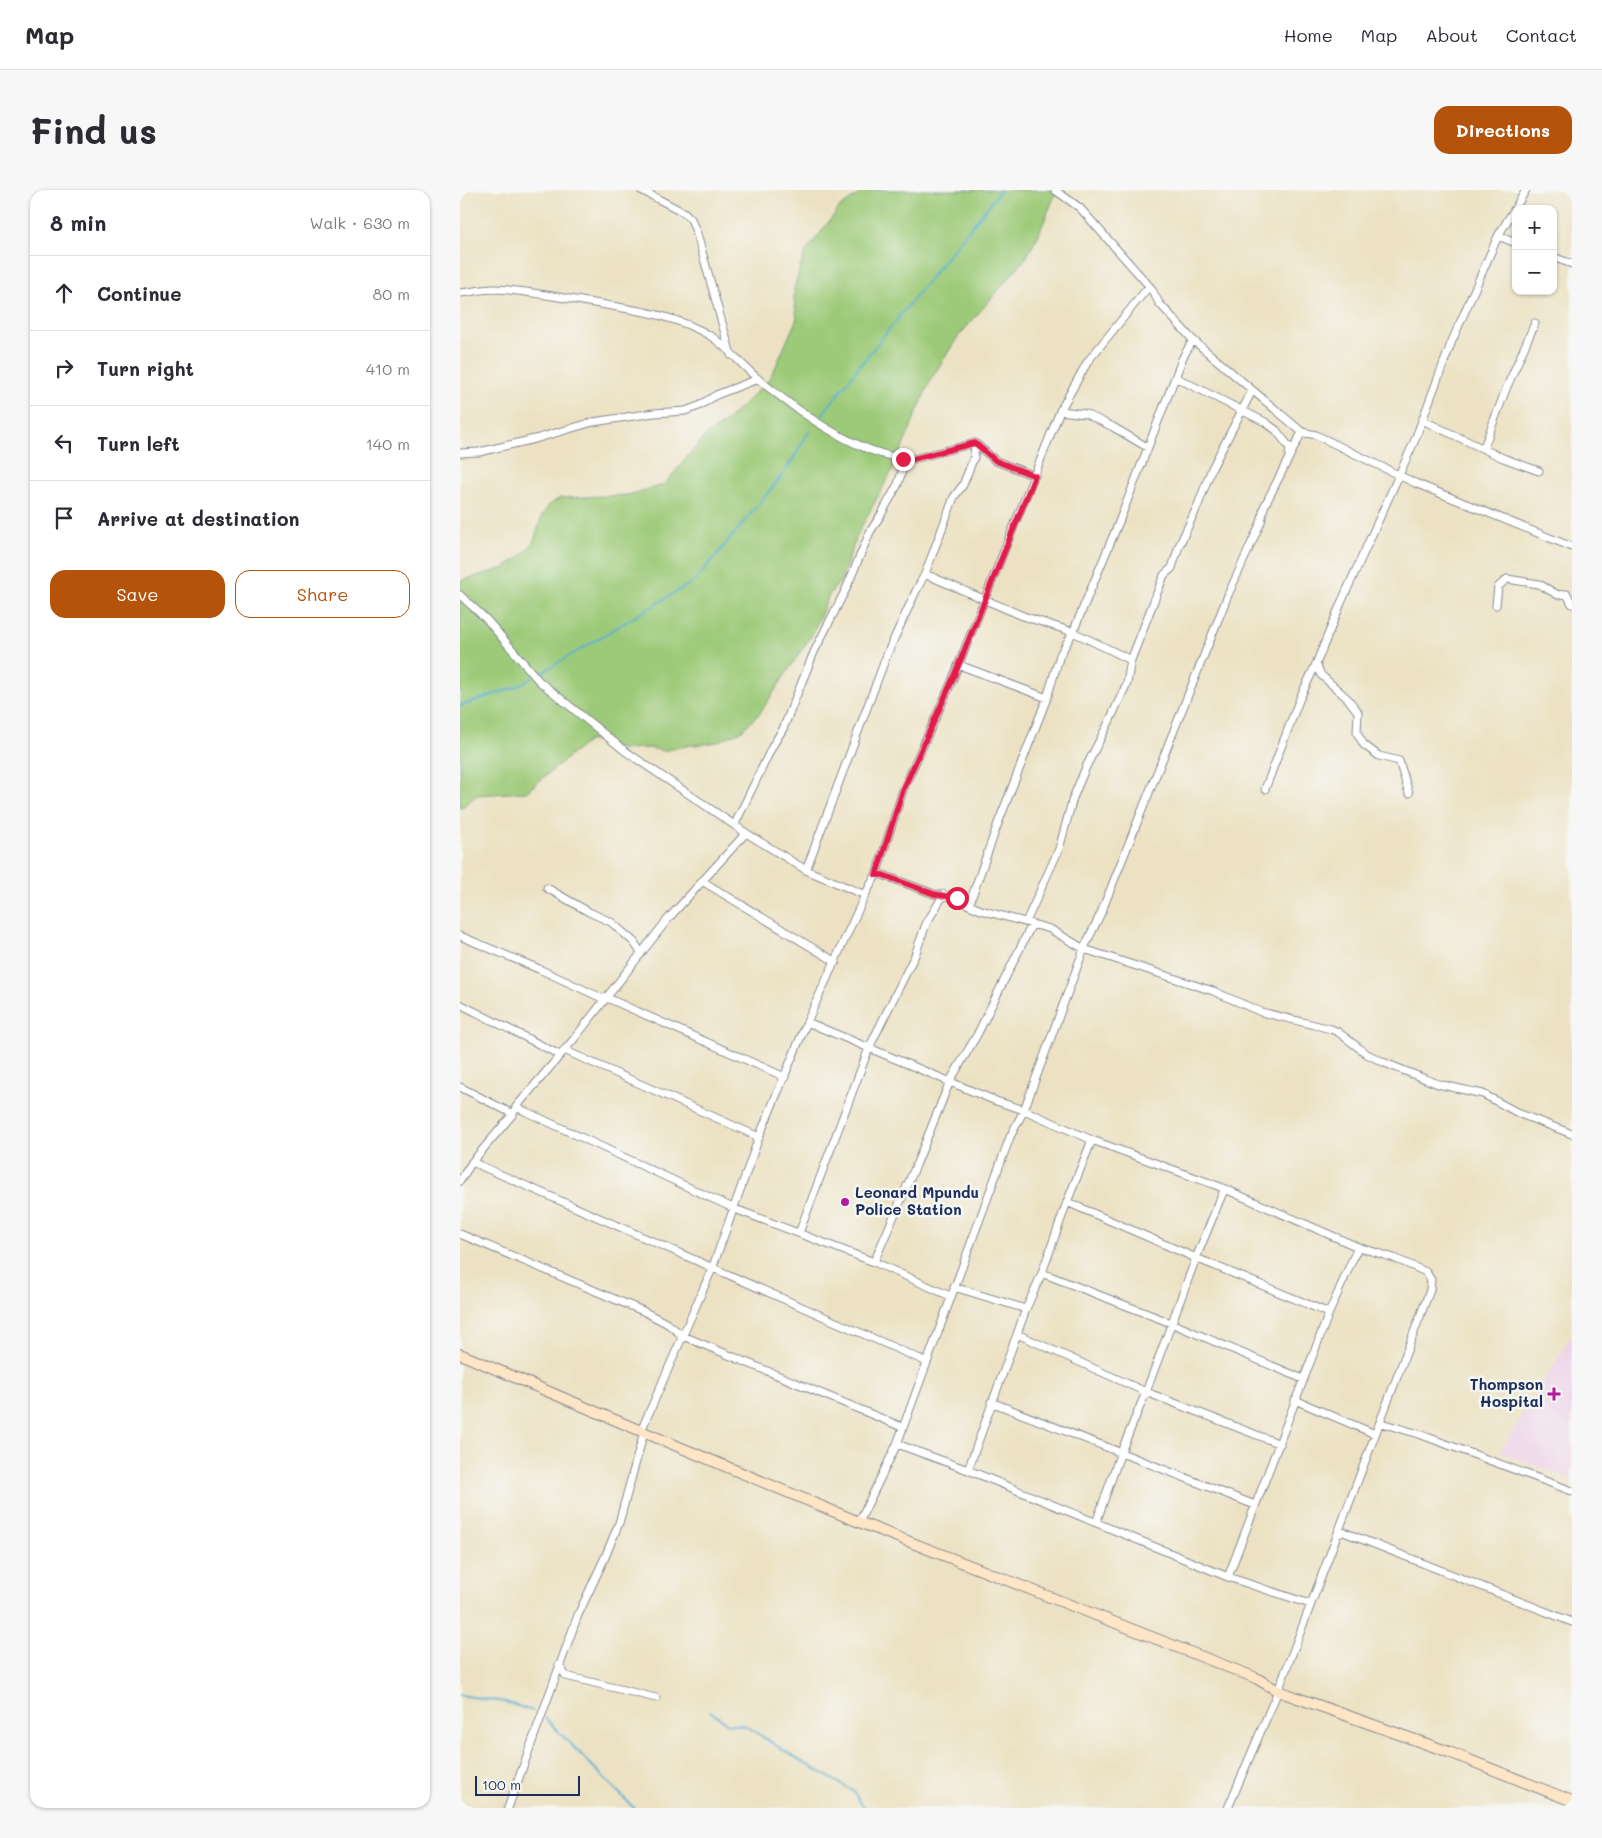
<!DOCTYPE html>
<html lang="en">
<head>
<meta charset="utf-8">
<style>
  :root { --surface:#fff; --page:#f7f7f7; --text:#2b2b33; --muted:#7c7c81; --line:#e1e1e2; --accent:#b45309 }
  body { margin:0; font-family:Mali,sans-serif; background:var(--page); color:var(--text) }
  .controls { position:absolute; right:15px; top:15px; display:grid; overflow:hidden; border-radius:10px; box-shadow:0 1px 4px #0004 }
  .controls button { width:45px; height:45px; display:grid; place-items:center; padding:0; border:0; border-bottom:1px solid var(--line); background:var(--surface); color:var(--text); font:25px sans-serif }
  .scale { position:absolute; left:15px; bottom:12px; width:105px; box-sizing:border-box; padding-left:5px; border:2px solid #1b2f5e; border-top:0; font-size:14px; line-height:18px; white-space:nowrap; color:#1b2f5e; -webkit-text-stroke:4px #f6f6f2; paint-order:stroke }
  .stop { position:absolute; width:15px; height:15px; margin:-11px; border:4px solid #e11d48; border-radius:50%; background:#fff }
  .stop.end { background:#e11d48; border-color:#fff; box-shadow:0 1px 5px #0008 }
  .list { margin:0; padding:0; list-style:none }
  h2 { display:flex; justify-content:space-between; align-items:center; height:65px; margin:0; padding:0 20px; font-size:21px }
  h2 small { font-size:16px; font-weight:400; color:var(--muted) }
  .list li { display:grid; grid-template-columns:32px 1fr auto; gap:15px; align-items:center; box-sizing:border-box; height:75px; padding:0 20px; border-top:1px solid var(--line) }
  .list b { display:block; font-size:19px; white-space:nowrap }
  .list em { font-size:16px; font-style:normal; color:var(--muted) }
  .actions { display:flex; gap:10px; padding:15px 20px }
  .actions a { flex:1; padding:11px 0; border:1px solid var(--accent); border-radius:15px; text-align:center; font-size:18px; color:var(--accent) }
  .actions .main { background:var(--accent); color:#fff }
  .icon { flex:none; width:28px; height:28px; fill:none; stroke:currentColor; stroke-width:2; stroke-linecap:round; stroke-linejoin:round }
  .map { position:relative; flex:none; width:1112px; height:1618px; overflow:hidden; border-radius:15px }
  header { display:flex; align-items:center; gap:30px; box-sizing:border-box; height:70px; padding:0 25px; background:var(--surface); border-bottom:1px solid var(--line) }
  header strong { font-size:24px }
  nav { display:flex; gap:28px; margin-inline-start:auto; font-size:18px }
  .intro { display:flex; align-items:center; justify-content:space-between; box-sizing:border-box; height:120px; padding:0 30px }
  h1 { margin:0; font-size:35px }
  .button { padding:12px 22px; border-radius:15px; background:var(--accent); color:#fff; font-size:18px; font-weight:700 }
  main { display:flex; gap:30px; padding:0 30px }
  aside { flex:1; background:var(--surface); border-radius:15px; box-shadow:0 1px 4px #0004 }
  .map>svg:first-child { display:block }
  .built { fill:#edd0e8 }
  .green { fill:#9dca78; stroke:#5c7c6b }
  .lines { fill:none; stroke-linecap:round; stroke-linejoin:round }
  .stream { stroke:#56aed3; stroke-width:2 }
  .street-casing { stroke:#848890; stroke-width:9 }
  .secondary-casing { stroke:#848890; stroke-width:12 }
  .street { stroke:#fff; stroke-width:7 }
  .secondary { stroke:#fde5c5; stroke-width:10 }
  .route { stroke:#e11d48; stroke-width:6 }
  .poi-dot { fill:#b5179e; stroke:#f6f6f2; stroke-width:2 }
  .labels { text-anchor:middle; stroke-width:5; stroke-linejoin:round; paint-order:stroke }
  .poi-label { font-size:15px; font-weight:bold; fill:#1b2f5e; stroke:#f6f6f2; text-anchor:start }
</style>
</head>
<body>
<header>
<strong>Map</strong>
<nav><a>Home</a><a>Map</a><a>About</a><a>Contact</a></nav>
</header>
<div class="intro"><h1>Find us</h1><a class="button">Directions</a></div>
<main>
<aside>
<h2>8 min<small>Walk · 630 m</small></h2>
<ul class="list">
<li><svg class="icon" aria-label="ahead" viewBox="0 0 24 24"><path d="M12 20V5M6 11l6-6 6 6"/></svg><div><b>Continue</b></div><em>80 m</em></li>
<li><svg class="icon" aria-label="right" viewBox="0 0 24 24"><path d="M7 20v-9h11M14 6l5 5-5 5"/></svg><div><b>Turn right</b></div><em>410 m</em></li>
<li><svg class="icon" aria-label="left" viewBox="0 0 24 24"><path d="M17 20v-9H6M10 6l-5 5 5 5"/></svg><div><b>Turn left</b></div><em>140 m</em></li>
<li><svg class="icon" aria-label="arrive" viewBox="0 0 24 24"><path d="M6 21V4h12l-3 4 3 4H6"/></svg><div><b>Arrive at destination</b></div></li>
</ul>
<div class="actions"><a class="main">Save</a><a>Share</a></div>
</aside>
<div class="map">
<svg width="1112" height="1618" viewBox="0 0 1112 1618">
  <rect width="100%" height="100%" fill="#f6f6f2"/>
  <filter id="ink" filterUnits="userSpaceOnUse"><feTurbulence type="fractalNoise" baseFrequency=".02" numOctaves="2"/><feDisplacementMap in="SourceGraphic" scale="10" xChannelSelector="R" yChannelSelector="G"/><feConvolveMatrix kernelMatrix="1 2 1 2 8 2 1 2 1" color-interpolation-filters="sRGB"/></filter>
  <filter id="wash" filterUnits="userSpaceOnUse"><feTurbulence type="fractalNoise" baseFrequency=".0096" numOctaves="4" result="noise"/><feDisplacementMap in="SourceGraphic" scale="20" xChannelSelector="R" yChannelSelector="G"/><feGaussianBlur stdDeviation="1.12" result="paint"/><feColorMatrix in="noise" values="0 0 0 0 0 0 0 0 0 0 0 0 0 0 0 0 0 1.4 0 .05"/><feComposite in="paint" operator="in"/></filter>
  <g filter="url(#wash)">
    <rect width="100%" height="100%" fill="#ece2c3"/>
    <path class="built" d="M1112 1145V1290L1040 1262Z"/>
    <path class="green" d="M405 0H597L578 46 566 68 497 148 470 191 435 275 398 343 381 390 369 405 353 443 300 523 281 541 257 552 245 554 231 555 202 561 190 558 163 559 151 557 141 550 128 551 66 602 17 605 0 619V391L44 378 67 361 74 351 82 326 89 315 100 308 168 305 204 295 246 245 266 231 307 192 316 176 337 128 334 111V98L345 63 380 17Z"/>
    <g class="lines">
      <path class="stream" d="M362 225 409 164 541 0
        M76 486 236 390 325 282 350 240
        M0 516 56 497 72 488
        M0 1505 45 1512 73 1521
        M250 1521 268 1534 286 1536 334 1567 393 1601 404 1618
        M85 1528 174 1618"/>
    </g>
  </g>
  <g filter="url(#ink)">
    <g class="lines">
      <defs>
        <path id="street" d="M181 0 225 23 231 29 237 44 271 165
          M595 0 620 18 691 98 699 113 733 150 842 242 856 245 955 293 1112 357
          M1038 46 1056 53
          M1093 67 1112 74
          M0 103C11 102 23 99 34 99 66 100 97 107 128 112 169 119 216 124 252 147 267 157 283 176 297 188 337 221 400 268 453 269L515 253 536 271 575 286
          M715 187 805 232 816 240 830 258 829 266
          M600 221 626 224 653 237 687 257
          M962 230 1043 268 1079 281
          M1024 257 1046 199 1075 133
          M0 263 19 262 75 249 133 232 194 223 225 221 239 216 256 205 298 189
          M465 384 494 307 503 295 514 267 515 253
          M0 405 27 430 79 491 165 561 286 643 346 680 405 705
          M1036 415 1038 397 1047 389 1079 394 1098 405 1107 404 1112 414
          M671 470 704 385 712 378 719 356 738 315 752 278 792 201
          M856 474 861 485 888 509 898 522 897 543 904 555 919 566 939 571 949 603
          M499 475 587 508
          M805 599 840 508 856 474 881 413 954 252 992 151 1038 46 1066 0
          M275 634 313 555 323 539 354 462 386 399 410 342 422 323 438 294 443 278V269
          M346 680 428 462 456 401 465 384 563 426 613 442 671 470 667 493 650 530 626 577 613 608 599 659 566 732
          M416 685 443 600 492 491 600 221 628 171 686 100 691 98
          M242 691 376 772
          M87 698 129 722 151 732 174 752 181 763
          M509 715 537 636 587 508 600 465 613 442 659 332 723 167 733 150
          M0 746 79 779 144 809
          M145 807 325 887
          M0 814 100 865
          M347 832 536 911 564 920 632 950 758 996 898 1057 934 1068 966 1082 971 1090 970 1100 818 1501 768 1618
          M104 860 299 947
          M0 897 53 924
          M56 917 275 1019 414 1072 490 1106
          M12 972 467 1172
          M0 991 12 972 53 924 56 917 114 849 208 729 286 643
          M607 1012 736 1068 869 1123
          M339 1043 409 858 455 765 466 734 484 704
          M0 1044 183 1121 208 1134 223 1146 442 1237
          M414 1072 457 973 490 891 517 845 572 734
          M582 1083 711 1133 843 1189
          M494 1097 566 1119
          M557 1144 686 1202 820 1254
          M835 1210 915 1244
          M531 1212 795 1315
          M921 1233 959 1244 1112 1301
          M181 1241 252 1079 299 947 347 832 405 705 416 685H423L474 704 497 708 509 715 521 720 590 739 624 759 753 801 801 822 871 839 878 842 907 864 925 873 978 894 1023 904 1060 924 1112 944
          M437 1254 508 1280 768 1387 850 1414
          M508 1280 566 1119 582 1083 607 1012 632 950
          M399 1332 437 1254 550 947 564 920 625 756 641 723 768 405 801 332 804 317 842 242
          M636 1333 661 1262 686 1202 736 1068 764 1000
          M879 1344 881 1341 1112 1432
          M768 1387 869 1123 898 1057
          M99 1475 106 1486 196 1508
          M48 1618 118 1425 146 1365 159 1333 184 1242"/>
        <path id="secondary" d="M0 1164 181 1241 399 1332 796 1488 818 1501 989 1562 1112 1611"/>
      </defs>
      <use href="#street" class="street-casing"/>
      <use href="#secondary" class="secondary-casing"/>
      <use href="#street" class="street"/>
      <use href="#secondary" class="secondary"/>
    </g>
  </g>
  <g class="lines" filter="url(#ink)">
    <path class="route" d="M443 269H453L515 253 536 271 575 286 492 491 443 600 416 685H423L474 704 497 708"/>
  </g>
  <g class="poi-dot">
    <circle cx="385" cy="1012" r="5"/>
    <path d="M1091.5 1196.5h5v5h5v5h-5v5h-5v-5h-5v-5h5z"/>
  </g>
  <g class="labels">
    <g class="poi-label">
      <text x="395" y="1008">Leonard Mpundu<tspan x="395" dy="17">Police Station</tspan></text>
      <text x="1083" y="1200" text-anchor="end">Thompson<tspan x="1083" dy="17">Hospital</tspan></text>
    </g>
  </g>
</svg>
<div class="controls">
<button>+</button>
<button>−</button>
</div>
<div class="scale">100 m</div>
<div class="stop" style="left:497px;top:708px"></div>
<div class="stop end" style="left:443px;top:269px"></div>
</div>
</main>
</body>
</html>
